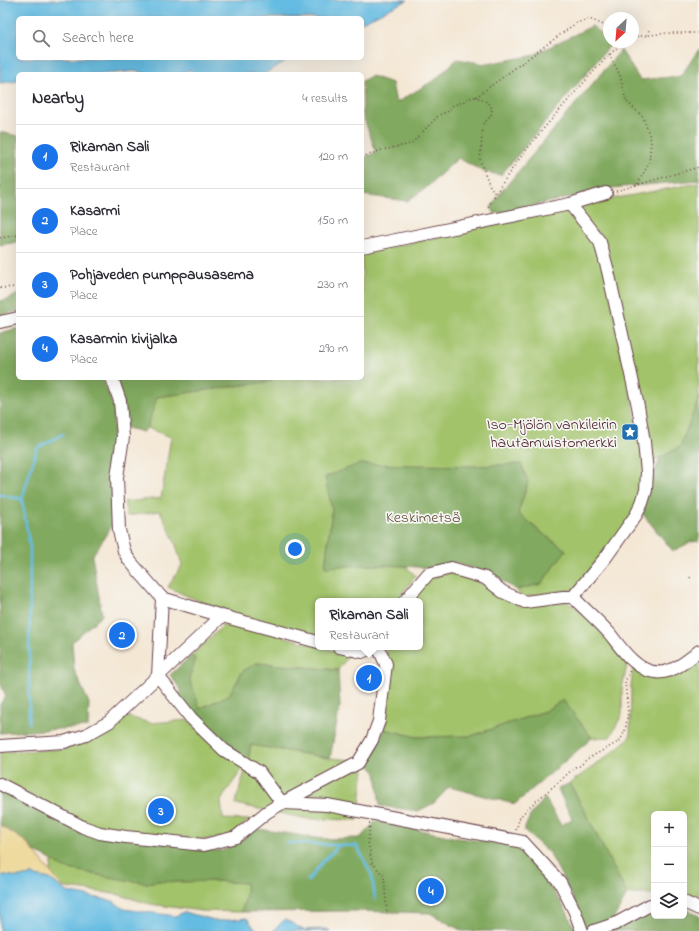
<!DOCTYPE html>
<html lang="en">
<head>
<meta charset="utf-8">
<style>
  :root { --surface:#fff; --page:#f7f7f7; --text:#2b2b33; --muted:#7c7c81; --line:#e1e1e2; --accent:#1a73e8 }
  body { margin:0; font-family:"Indie Flower",sans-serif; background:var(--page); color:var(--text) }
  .controls { position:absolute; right:12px; bottom:12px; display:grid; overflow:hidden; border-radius:6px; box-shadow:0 4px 16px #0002 }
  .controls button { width:36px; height:36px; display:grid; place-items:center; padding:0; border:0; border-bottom:1px solid var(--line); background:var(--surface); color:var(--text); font:20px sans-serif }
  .compass { position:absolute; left:603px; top:12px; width:36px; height:36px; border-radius:50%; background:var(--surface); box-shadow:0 4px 16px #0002; rotate:206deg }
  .you { position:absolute; left:295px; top:549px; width:14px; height:14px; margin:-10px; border:3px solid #fff; border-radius:50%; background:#1a73e8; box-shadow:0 0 0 6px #1a73e833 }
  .badge { display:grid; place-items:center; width:26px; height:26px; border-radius:50%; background:var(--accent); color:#fff; font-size:13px; font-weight:700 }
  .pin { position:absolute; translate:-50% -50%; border:2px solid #fff; box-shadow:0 1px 4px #0006 }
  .popup { position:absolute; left:315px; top:598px; width:108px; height:52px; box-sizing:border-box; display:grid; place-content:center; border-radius:6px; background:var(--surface); filter:drop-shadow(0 1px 3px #0005); font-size:13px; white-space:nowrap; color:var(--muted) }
  .popup b { font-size:15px; color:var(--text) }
  .popup::after { content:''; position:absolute; left:50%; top:100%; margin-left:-8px; border:8px solid transparent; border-top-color:var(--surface) }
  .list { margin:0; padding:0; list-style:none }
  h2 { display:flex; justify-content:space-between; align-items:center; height:52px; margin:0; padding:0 16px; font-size:17px }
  h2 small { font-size:13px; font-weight:400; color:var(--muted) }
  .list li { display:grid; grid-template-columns:26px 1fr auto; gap:12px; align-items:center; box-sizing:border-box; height:64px; padding:0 16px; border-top:1px solid var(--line) }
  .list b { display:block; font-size:15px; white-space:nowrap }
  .list p { margin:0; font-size:13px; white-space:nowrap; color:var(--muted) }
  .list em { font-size:13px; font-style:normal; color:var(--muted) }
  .icon { flex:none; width:22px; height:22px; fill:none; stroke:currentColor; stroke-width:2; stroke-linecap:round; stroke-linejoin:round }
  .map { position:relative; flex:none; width:699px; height:931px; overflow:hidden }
  .search { position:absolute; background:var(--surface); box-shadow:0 4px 16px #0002; left:16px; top:16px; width:348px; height:44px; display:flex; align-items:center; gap:10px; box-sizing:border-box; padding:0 14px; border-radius:6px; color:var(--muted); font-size:15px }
  .panel { position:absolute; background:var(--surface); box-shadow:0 4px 16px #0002; left:16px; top:72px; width:348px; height:308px; border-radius:6px }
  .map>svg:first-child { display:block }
  .green { fill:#a2c36b; stroke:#76714b }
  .forest { fill:#81a95f; stroke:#666445 }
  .sand { fill:#eeda9e; stroke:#9c7c64 }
  .water { fill:#65bce2; stroke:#586e86 }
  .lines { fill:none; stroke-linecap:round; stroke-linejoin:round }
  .stream { stroke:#65bce2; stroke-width:2.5 }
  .minor-casing { stroke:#643d44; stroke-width:14 }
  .path { stroke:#643d44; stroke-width:1.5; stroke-dasharray:1 3; stroke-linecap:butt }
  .minor { stroke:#fff; stroke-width:12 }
  .labels { text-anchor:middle; stroke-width:3.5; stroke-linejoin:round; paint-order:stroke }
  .poi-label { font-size:16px; fill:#4a1f2b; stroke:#f6f6f2; text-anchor:end }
  .park-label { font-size:16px; fill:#64503e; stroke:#f6f6f2 }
</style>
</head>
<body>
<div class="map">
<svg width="699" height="931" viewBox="0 0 699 931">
  <rect width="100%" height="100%" fill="#f6f6f2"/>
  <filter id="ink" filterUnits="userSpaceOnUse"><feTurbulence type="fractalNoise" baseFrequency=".025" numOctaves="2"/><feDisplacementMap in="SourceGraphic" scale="8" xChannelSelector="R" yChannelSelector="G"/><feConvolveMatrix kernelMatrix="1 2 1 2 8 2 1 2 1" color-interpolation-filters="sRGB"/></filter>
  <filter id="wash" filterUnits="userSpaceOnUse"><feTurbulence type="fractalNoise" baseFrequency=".012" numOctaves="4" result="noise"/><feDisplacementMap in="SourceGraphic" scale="16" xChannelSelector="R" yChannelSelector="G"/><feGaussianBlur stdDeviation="0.9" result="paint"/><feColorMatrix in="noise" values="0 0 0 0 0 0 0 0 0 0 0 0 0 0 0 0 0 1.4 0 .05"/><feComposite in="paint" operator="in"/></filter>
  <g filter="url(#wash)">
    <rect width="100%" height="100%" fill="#f4e7d4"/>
    <path class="green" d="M699 183V398L680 447 660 458 649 461 602 244 578 210 579 205Z
      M566 208 599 244 625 361 645 470 635 513 576 588 569 591 522 597 516 590 541 584 566 550 542 533 518 513 528 482 521 464 476 466 325 477 332 509 325 566 376 565 405 566 416 576 396 601H318V637C267 623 215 611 168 587L182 565 175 542 160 511 127 516 124 502 161 498 171 437 147 428 157 397 271 381 272 378H362V254Z
      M453 571 491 588 520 606 563 600 586 613 628 661 622 688V715L610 737 592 738 563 700 545 711 471 736 417 737 384 729C389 698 390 678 386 647H420V601H409L426 580Z
      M228 621 349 655 338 670 257 663 243 671 229 695 199 709 189 678 196 659 192 655Z
      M699 658V896L684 895V814H654V894H627L570 783 609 755 630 737 631 686 633 668 651 675Z
      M125 716 151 723 188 720 244 767 226 792 221 801 223 819 250 820 227 837 203 840 148 833 84 823 0 779V752L65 749 89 741 113 728Z
      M251 745 330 758 365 761 358 820 308 819 235 804 248 761Z
      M57 857 147 883 157 881 177 882 215 881 247 883C247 894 245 902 241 912L201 911 150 904 117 894 66 888 50 879 52 862Z"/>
    <path class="forest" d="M592 26 609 39V42H613L501 175 484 172 458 158 426 188 407 201 362 195V159L376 152 363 116 362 81 371 76 392 83 396 103 436 79 457 59 485 64 531 56Z
      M699 49V180L612 188 495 214 491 208 501 192 621 50 640 80 681 76Z
      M0 132 18 136V242L0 245Z
      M18 294V311L0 315V301L9 299Z
      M18 328V378H102L114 408 112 526 92 556 102 615 72 642 74 670 89 703 88 727 0 733V704L6 696 0 683V333Z
      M117 378H272V381L157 397 147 428 143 432 127 428Z
      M699 398V541L691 542 673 551 641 512 660 458 680 447Z
      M359 464 476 466 521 464 528 482 518 513 539 531 566 550 541 584 516 590 492 574 455 563 428 568 405 566 376 565 325 567 332 509 325 477Z
      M192 655 196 659 189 678 200 709 229 695 243 671 257 663 338 670 340 706 330 758 251 745 248 761 229 749 177 697 181 690 170 675Z
      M563 700 592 738 515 804 449 787 434 803 418 811 380 806 376 773 369 765 384 729 417 737 471 736 545 711Z
      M570 783 627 894 612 922 585 930 573 898 550 854 524 830 530 816 545 798 561 825 572 819 558 789Z
      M0 788 70 826 204 849 222 851 258 829 324 839 360 838 376 821 458 838 513 845 543 875 567 912 576 931H462L430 913 356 911 241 912C245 902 247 894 246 883L215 881 178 882 157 881 147 883 113 878 64 868 46 857 35 852 26 842 0 825Z
      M684 908 699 916V931H607L654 913V916H684Z"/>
    <path class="sand" d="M0 825 26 842 67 892 50 879 32 875 18 877 5 875 0 876Z"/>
    <path class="water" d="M0 0H408L362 22V18H18V58H291L264 74H197L189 70 180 74H149L136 71 104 74H18V81L0 83Z
      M5 875 18 877 32 875 45 878 50 879 67 892 113 901 124 909 175 916 184 912 218 921 247 918 255 929 260 931H0V876Z
      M285 919 303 930 326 929 331 931H273Z"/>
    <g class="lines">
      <path class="stream" d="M0 495 22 499
        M29 723 30 548 22 499 37 448 63 434
        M288 843 357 846 372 876 375 899
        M308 881 324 860 334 851 338 846"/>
    </g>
  </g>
  <g filter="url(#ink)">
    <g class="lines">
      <defs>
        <path id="minor" d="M362 247 570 204 606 193
          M0 322 18 318
          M112 378 120 401 123 437 117 477 119 530 124 551 129 560 162 598 158 676 191 718 224 750 259 772 282 803
          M573 597C585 610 599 621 610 634 617 643 624 653 632 660 657 684 678 669 699 651
          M162 598 222 616 318 642
          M405 601 428 574 451 568 485 578 503 592 525 602 563 597H573L606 557 636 515 642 503 646 490 647 472 644 442 638 406 608 271 600 242 570 204
          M339 647 362 652 373 647
          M0 746 64 742 86 735 109 722 222 616
          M0 784 83 827 100 833 126 837 204 845 236 837 267 812 282 803 358 763 372 740 379 721 386 664 378 647
          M283 803 327 805 523 842 560 882 575 912 582 931
          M684 902 699 909
          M594 931 615 924 650 905H654"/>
      </defs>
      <use href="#minor" class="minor-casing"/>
      <path class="path" d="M647 35 650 28
        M633 37 668 33H699
        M609 54 620 75 626 101 643 117 651 140 649 163 637 185
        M476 97 576 23 589 19 602 24 609 31
        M362 157 382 150 411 144 439 115 449 111 452 106 463 102 468 98 476 97 487 102 492 108 491 116 483 124 480 160 489 184 495 194
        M616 191 699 167
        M488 207C510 167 540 132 571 97 588 78 604 59 623 42
        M0 238 18 235
        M0 288 18 287
        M690 578 691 576
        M370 823 368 842 372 863 384 876 387 914
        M516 830 520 817 529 807 561 780 575 767 580 766 587 759 620 741 625 731 628 713 625 682 630 670"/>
      <use href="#minor" class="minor"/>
    </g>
  </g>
  <defs>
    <symbol id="sight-square" viewBox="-11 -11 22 22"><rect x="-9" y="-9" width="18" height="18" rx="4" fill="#1f6fb2" stroke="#f6f6f2"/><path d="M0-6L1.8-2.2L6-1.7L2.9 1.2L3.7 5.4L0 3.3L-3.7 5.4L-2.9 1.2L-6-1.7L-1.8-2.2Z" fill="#fff"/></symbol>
  </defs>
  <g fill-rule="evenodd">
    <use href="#sight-square" x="620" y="422" width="20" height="20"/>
  </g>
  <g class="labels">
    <g class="poi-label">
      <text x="617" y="429">Iso-Mjölön vankileirin<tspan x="617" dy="18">hautamuistomerkki</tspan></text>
    </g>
    <g class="park-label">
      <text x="423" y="522">Keskimetsä</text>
    </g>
  </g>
</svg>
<div class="controls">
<button>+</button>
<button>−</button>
<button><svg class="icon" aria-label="layers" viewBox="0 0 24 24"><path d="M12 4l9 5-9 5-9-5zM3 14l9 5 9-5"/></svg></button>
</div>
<svg class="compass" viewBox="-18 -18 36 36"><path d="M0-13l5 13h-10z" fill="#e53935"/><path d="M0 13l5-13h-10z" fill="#7c7c81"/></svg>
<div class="you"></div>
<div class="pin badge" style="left:369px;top:678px">1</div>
<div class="popup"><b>Rikaman Sali</b>Restaurant</div>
<div class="pin badge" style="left:122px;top:635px">2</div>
<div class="pin badge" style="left:161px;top:811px">3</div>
<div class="pin badge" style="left:431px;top:891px">4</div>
<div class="search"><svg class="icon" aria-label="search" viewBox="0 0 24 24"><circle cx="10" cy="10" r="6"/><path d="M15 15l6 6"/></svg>Search here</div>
<section class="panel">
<h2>Nearby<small>4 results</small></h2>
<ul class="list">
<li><span class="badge">1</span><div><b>Rikaman Sali</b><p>Restaurant</p></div><em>120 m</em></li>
<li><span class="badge">2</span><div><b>Kasarmi</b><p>Place</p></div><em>150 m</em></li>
<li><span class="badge">3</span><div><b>Pohjaveden pumppausasema</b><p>Place</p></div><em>230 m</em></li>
<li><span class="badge">4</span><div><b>Kasarmin kivijalka</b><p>Place</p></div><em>290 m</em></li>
</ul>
</section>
</div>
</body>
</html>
